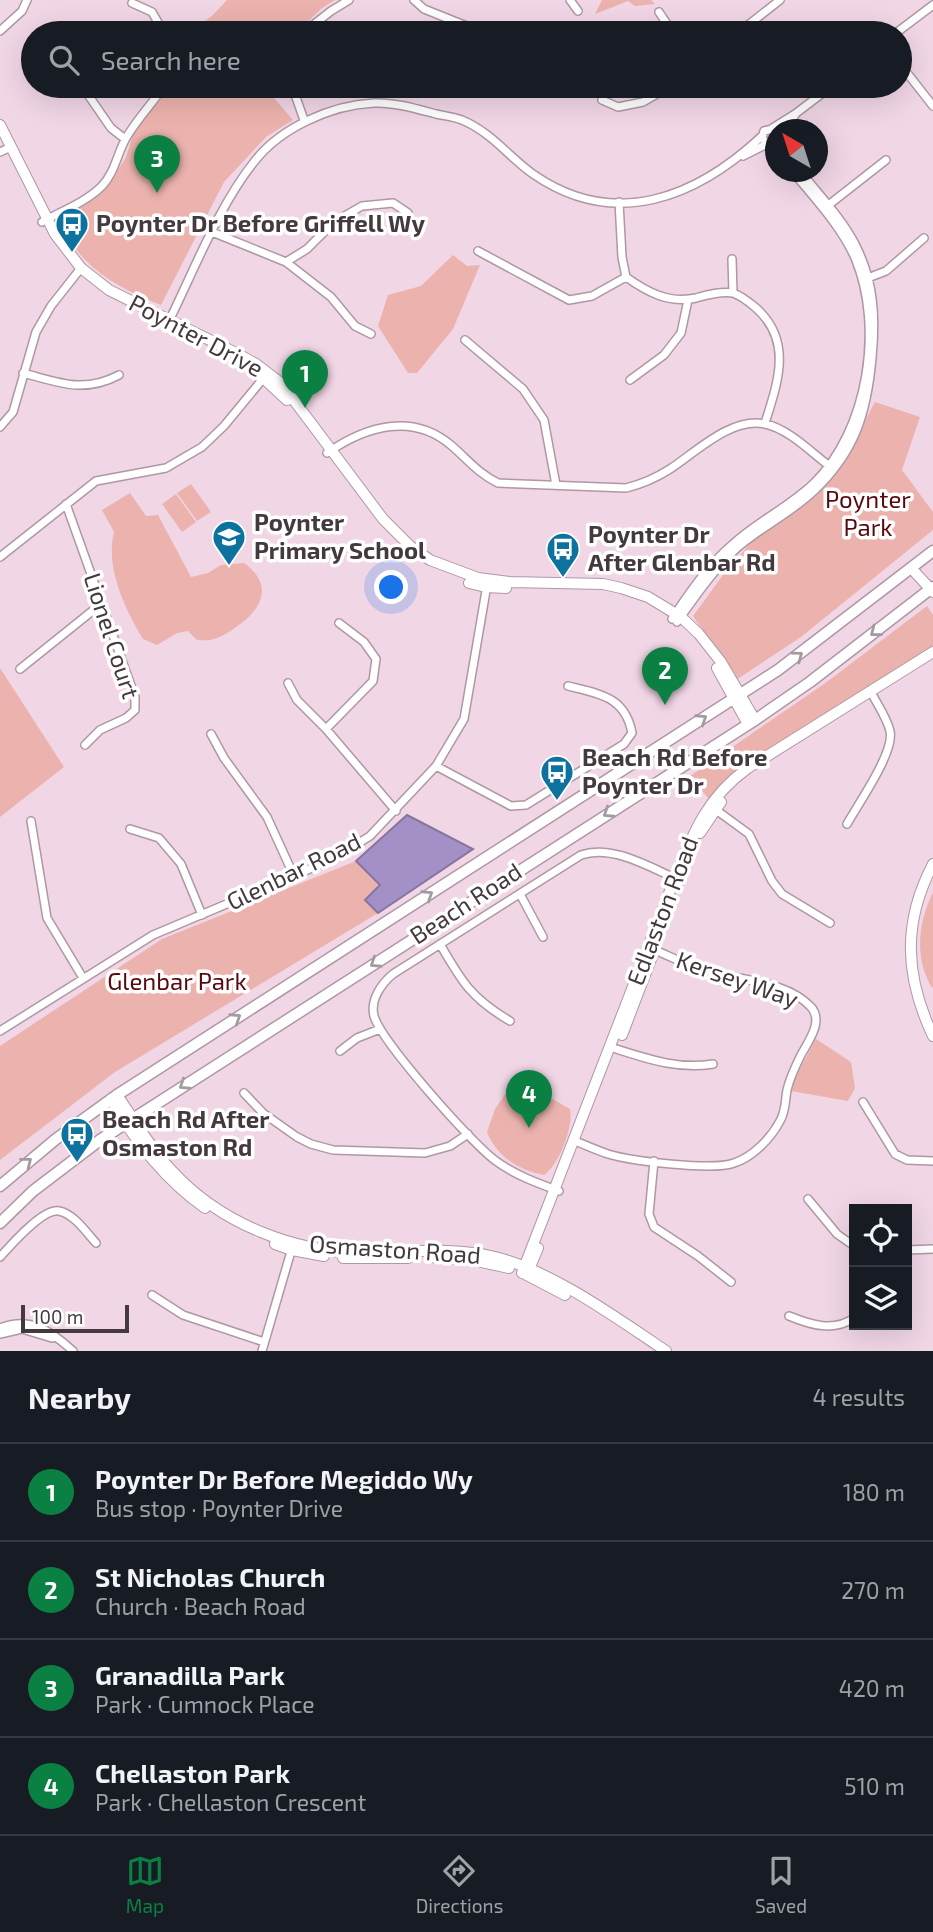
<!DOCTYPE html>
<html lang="en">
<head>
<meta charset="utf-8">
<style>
  :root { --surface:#171b24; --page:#20242c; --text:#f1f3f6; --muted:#9ea1a6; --line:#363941; --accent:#0b8043 }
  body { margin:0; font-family:"Exo 2",sans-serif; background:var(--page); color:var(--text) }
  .controls { position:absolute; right:21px; bottom:21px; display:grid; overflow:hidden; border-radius:0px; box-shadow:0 7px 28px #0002 }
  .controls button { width:63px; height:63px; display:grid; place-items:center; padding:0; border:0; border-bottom:2px solid var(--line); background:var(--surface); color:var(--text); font:35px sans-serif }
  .compass { position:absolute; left:765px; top:119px; width:63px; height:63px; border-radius:50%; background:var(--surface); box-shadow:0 7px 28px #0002; rotate:321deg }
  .scale { position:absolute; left:21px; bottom:18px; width:108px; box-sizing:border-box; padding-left:7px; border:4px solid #43393f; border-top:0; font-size:19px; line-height:24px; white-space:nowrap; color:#43393f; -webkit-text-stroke:5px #fff; paint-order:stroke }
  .you { position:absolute; left:392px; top:588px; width:24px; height:24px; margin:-18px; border:5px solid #fff; border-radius:50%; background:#1a73e8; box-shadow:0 0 0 10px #1a73e833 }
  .badge { display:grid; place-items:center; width:46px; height:46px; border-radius:50%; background:var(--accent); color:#fff; font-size:23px; font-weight:700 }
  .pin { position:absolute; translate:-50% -58px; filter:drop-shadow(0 2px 4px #0008) }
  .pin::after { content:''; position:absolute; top:37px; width:24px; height:21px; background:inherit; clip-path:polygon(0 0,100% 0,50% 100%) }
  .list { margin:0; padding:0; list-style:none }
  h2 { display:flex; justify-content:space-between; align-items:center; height:91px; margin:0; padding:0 28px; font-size:30px }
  h2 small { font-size:23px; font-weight:400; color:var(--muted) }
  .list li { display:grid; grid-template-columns:46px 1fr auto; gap:21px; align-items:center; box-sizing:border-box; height:98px; padding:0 28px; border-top:2px solid var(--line) }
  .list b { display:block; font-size:26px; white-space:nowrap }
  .list p { margin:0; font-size:23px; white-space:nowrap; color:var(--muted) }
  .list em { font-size:23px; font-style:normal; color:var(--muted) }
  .icon { flex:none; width:38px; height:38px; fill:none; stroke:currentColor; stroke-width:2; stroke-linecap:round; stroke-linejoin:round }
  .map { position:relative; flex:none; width:933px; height:1351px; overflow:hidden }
  .search { position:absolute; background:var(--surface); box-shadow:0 7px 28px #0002; left:21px; right:21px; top:21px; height:77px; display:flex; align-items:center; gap:18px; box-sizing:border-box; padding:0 24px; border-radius:38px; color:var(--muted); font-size:26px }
  .sheet { height:483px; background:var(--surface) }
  nav { display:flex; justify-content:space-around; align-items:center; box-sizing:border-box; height:98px; border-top:2px solid var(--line); background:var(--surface); font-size:19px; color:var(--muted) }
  nav a { display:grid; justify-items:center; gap:4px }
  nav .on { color:var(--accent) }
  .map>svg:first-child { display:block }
  .green { fill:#ecb3ae }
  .water { fill:#a290c6; stroke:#86769e; stroke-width:2 }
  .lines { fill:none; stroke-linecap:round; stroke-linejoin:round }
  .street-casing { stroke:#af97a5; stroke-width:10 }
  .secondary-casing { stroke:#af97a5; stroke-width:12 }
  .primary-casing { stroke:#af97a5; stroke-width:13 }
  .street { stroke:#fff; stroke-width:7 }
  .secondary { stroke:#fff; stroke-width:10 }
  .primary { stroke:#fff; stroke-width:10 }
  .oneway { stroke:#a19c9f }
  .labels { text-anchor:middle; stroke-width:7; stroke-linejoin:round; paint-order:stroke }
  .poi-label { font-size:24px; font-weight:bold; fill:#43393f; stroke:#fff; text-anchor:start }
  .street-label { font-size:24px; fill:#43393f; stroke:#fff }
  .park-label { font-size:24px; fill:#58080e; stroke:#fff }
</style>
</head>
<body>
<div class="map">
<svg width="933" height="1351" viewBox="0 0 933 1351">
  <rect width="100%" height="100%" fill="#f1d6e6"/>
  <path class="green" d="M227 0H335L322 8 296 33H189L213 15Z
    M602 0H651L655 4 635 6 628 1 595 14Z
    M172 86H275L274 98 293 120 266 137 224 182 161 305C118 288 79 267 61 223L111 181 126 157 134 131Z
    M453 255 467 266 480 265 453 329 417 373H408L378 326 388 295 421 286Z
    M875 402 920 417 902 470 933 512V530L801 637 736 680 693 616 723 575 754 539 818 490 841 465Z
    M191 484 211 512 197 521 177 493Z
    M130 493 146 516 158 515 191 577 208 573 221 565 244 563C270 582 266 603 243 622 235 628 224 636 214 639 209 641 202 640 197 640L188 631 177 633 157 645 143 639C125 609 105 567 114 532L102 510Z
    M176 494 196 522 182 532 162 504Z
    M927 606 933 615V648L739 771 708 798 690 776 824 684Z
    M0 668 64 767 0 817Z
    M356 861 381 885 366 900 378 913 115 1072 0 1160V1046L162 939Z
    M933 892V987L932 988C914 958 918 923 933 892Z
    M816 1039 851 1062 855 1088 848 1101 791 1091 794 1080Z
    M519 1080 570 1109C574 1126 559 1165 544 1175 520 1171 496 1156 487 1132L495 1109 514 1081Z"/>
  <path class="water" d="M407 815 473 849 378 913 365 900 380 885 356 861Z"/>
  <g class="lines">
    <defs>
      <path id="street" d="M414 0 424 9 484 33
        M570 0 578 11
        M132 3 152 12 164 33
        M659 12 673 33
        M0 31 22 11 27 0
        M303 33 331 11 349 0
        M738 33 780 0
        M896 33 933 5
        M900 64 933 106
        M82 86 111 128 125 139
        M292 86 304 120
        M602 100 618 107 643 102 671 86
        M771 129 795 114 832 86
        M773 129 764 131 762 138 767 144 776 143
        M785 130 795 115
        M0 152 11 147
        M743 156 767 144
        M619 202 622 257 626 277C647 292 669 304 696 298 707 295 721 291 733 293 742 296 749 302 756 308 793 341 778 382 765 423
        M826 207 886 160
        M42 222C62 211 86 202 102 186 115 172 117 154 126 138 137 119 152 104 164 86
        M212 232 286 262 331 297 355 326 371 334
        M478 251 569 300 592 296 626 277
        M732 259 733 293
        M286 262 307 249 334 222 362 206 393 203 408 213 413 227
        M865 279 886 271 924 238
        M167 325C193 273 218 207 254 162 280 128 331 105 374 103 394 102 417 109 436 114 445 116 454 117 462 120 491 132 509 157 533 174 615 231 697 197 762 136
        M465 340 523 389 544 420 556 485
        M23 373C58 382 83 394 119 375
        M630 380 664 355 681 333 688 300
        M0 427 13 412 36 332 51 306 81 268
        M327 453C366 426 413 412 452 446 468 460 479 474 498 483L626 488C642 484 656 478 670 469 696 452 731 417 765 424 787 428 811 452 828 465
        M66 504 135 697V710L126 718 100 730 85 745
        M0 557 96 481 166 468 202 447 224 426 266 375
        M672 619C689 593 709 564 733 544 758 521 789 507 814 483 868 430 884 327 855 258 841 226 815 199 793 172
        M677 622C695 597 714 569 737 548 761 527 791 513 814 491 856 451 867 412 872 358 876 316 874 281 855 244 841 217 819 195 801 172
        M20 669 101 604
        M288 683 297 700 326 729 396 811
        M326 729 373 681 376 659 364 642 339 623
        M211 734 224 758 267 817 294 876
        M436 766 511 806 526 805 624 744 632 733C625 696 599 694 568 686
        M712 807 749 834 772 881 782 894 830 923
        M31 821 47 918 83 978
        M847 824C858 804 895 752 890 731 887 718 877 704 871 692
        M130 829 159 838 181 864 202 915
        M520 894 543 937
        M440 944C462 982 471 998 510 1021
        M0 1031 153 935 331 860 370 836 436 766 464 719 487 585
        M610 1047C645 1058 677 1070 713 1064
        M340 1051 357 1038 380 1029
        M244 1093 263 1113 297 1137 311 1144 333 1150 425 1153 450 1146 468 1134
        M863 1102 895 1154 907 1160 933 1161
        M573 1140C585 1145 596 1150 608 1154 631 1161 713 1171 734 1163 753 1157 771 1138 780 1121 786 1111 785 1100 787 1090 790 1077 795 1067 801 1055 808 1042 824 1021 811 1007 786 980 740 981 707 971 688 966 670 956 652 949
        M654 1161 649 1214 654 1227 698 1256 731 1282
        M559 1191C537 1183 515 1175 496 1161 472 1144 381 1041 374 1016 370 1000 381 984 393 974L581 855C613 844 651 868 681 881
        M808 1199 837 1234 854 1246
        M907 1250 933 1249
        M0 1257C11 1245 43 1208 59 1211 74 1214 86 1232 96 1243
        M152 1295 183 1315 264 1342
        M789 1316C811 1325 834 1332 854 1318
        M0 1328C30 1316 51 1331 73 1351
        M0 1334 22 1329 52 1338
        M262 1351 292 1248"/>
      <path id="secondary" d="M0 125 55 234 81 268 109 290 236 353 256 364 281 383 383 519 410 546 430 560 478 578 510 582 603 584 621 588 648 597 681 617 699 634 721 662 755 720
        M260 375 287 400
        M912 569 933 592
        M469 583 486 587 506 588
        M717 668 748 724
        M700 833 721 802
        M933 864C902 923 905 977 933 1036
        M622 1035 654 951
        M117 1095C135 1121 151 1149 173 1172 221 1224 294 1252 363 1253 407 1253 451 1246 495 1257 554 1272 615 1317 666 1351
        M111 1099C135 1142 166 1180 205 1208
        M275 1244 292 1250 324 1256
        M430 1257 472 1260 509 1268
        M343 1258H408
        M522 1273 675 878C693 833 707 797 748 768L933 652
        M523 1273 565 1295
        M527 1274 538 1248"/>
      <path id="primary" d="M0 1186 56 1139 117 1095 778 670 933 551
        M0 1223 33 1191 100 1140 755 720 810 682 933 587"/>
    </defs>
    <use href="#street" class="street-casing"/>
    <use href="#secondary" class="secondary-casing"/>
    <use href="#primary" class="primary-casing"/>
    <use href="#street" class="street"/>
    <use href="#secondary" class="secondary"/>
    <use href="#primary" class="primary"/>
  </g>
  <defs><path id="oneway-chevron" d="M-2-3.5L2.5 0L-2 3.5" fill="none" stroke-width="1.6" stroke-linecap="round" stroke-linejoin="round" transform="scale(1.75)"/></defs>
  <g class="oneway">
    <use href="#oneway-chevron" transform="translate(875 632) rotate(142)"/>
    <use href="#oneway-chevron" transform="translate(798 656) rotate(-36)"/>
    <use href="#oneway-chevron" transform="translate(702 719) rotate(-33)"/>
    <use href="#oneway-chevron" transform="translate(608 813) rotate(147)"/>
    <use href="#oneway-chevron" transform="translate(428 895) rotate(-33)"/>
    <use href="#oneway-chevron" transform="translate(375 963) rotate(147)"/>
    <use href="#oneway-chevron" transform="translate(236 1018) rotate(-33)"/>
    <use href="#oneway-chevron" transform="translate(184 1085) rotate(147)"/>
    <use href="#oneway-chevron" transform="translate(27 1162) rotate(-38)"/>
  </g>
  <defs>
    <symbol id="bus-pin" viewBox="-11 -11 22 30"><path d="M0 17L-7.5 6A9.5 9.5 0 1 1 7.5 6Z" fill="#0e729f" stroke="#fff"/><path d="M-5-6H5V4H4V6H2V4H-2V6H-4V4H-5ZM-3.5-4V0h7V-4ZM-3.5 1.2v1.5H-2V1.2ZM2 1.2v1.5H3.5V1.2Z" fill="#fff"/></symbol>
    <symbol id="school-pin" viewBox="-11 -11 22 30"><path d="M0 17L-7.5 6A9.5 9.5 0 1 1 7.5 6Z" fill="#0e729f" stroke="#fff"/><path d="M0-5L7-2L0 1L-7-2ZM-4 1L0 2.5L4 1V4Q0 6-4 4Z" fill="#fff"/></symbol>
  </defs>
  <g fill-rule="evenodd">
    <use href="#bus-pin" x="53" y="205" width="38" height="52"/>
    <use href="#school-pin" x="210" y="518" width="38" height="52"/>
    <use href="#bus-pin" x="544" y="530" width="38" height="52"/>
    <use href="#bus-pin" x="538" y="753" width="38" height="52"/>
    <use href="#bus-pin" x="58" y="1115" width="38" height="52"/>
  </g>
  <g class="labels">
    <g class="poi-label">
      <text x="96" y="232">Poynter Dr Before Griffell Wy</text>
      <text x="254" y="531">Poynter<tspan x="254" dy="28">Primary School</tspan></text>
      <text x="588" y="543">Poynter Dr<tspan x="588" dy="28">After Glenbar Rd</tspan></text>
      <text x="582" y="766">Beach Rd Before<tspan x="582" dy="28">Poynter Dr</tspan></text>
      <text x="102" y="1128">Beach Rd After<tspan x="102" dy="28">Osmaston Rd</tspan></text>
    </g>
    <g class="street-label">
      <text transform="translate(196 336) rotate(28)" y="8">Poynter Drive</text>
      <text transform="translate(111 636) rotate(72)" y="8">Lionel Court</text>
      <text transform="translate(294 872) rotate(-26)" y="8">Glenbar Road</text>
      <text transform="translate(466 904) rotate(-33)" y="8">Beach Road</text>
      <text transform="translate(663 911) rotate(-69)" y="8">Edlaston Road</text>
      <text transform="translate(737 980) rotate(19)" y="8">Kersey Way</text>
      <text transform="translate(395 1250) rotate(4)" y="8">Osmaston Road</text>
    </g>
    <g class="park-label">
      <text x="868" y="508">Poynter<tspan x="868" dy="28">Park</tspan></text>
      <text x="177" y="990">Glenbar Park</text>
    </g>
  </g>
</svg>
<div class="controls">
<button><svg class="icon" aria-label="locate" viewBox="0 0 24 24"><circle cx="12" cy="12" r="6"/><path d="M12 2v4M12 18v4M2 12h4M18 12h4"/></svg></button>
<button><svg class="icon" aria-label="layers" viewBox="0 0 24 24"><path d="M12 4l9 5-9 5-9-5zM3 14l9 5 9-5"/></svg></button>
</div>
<svg class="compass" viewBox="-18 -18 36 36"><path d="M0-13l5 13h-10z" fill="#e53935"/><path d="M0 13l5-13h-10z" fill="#9ea1a6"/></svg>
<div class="scale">100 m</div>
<div class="you"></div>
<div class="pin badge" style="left:305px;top:408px">1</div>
<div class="pin badge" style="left:665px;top:705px">2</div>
<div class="pin badge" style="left:157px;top:193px">3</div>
<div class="pin badge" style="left:529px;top:1128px">4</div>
<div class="search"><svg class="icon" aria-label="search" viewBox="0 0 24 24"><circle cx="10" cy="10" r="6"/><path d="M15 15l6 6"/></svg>Search here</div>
</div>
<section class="sheet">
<h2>Nearby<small>4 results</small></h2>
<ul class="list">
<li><span class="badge">1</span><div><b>Poynter Dr Before Megiddo Wy</b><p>Bus stop · Poynter Drive</p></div><em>180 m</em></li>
<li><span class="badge">2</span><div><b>St Nicholas Church</b><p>Church · Beach Road</p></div><em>270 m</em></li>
<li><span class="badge">3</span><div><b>Granadilla Park</b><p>Park · Cumnock Place</p></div><em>420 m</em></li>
<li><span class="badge">4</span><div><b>Chellaston Park</b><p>Park · Chellaston Crescent</p></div><em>510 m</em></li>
</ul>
</section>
<nav>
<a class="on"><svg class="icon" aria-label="map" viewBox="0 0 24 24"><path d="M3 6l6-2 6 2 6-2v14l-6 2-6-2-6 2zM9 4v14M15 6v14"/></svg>Map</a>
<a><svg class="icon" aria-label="directions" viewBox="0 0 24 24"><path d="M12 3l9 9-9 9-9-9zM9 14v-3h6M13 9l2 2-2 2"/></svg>Directions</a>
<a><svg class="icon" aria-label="saved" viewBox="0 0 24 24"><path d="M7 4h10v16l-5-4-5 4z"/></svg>Saved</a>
</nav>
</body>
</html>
